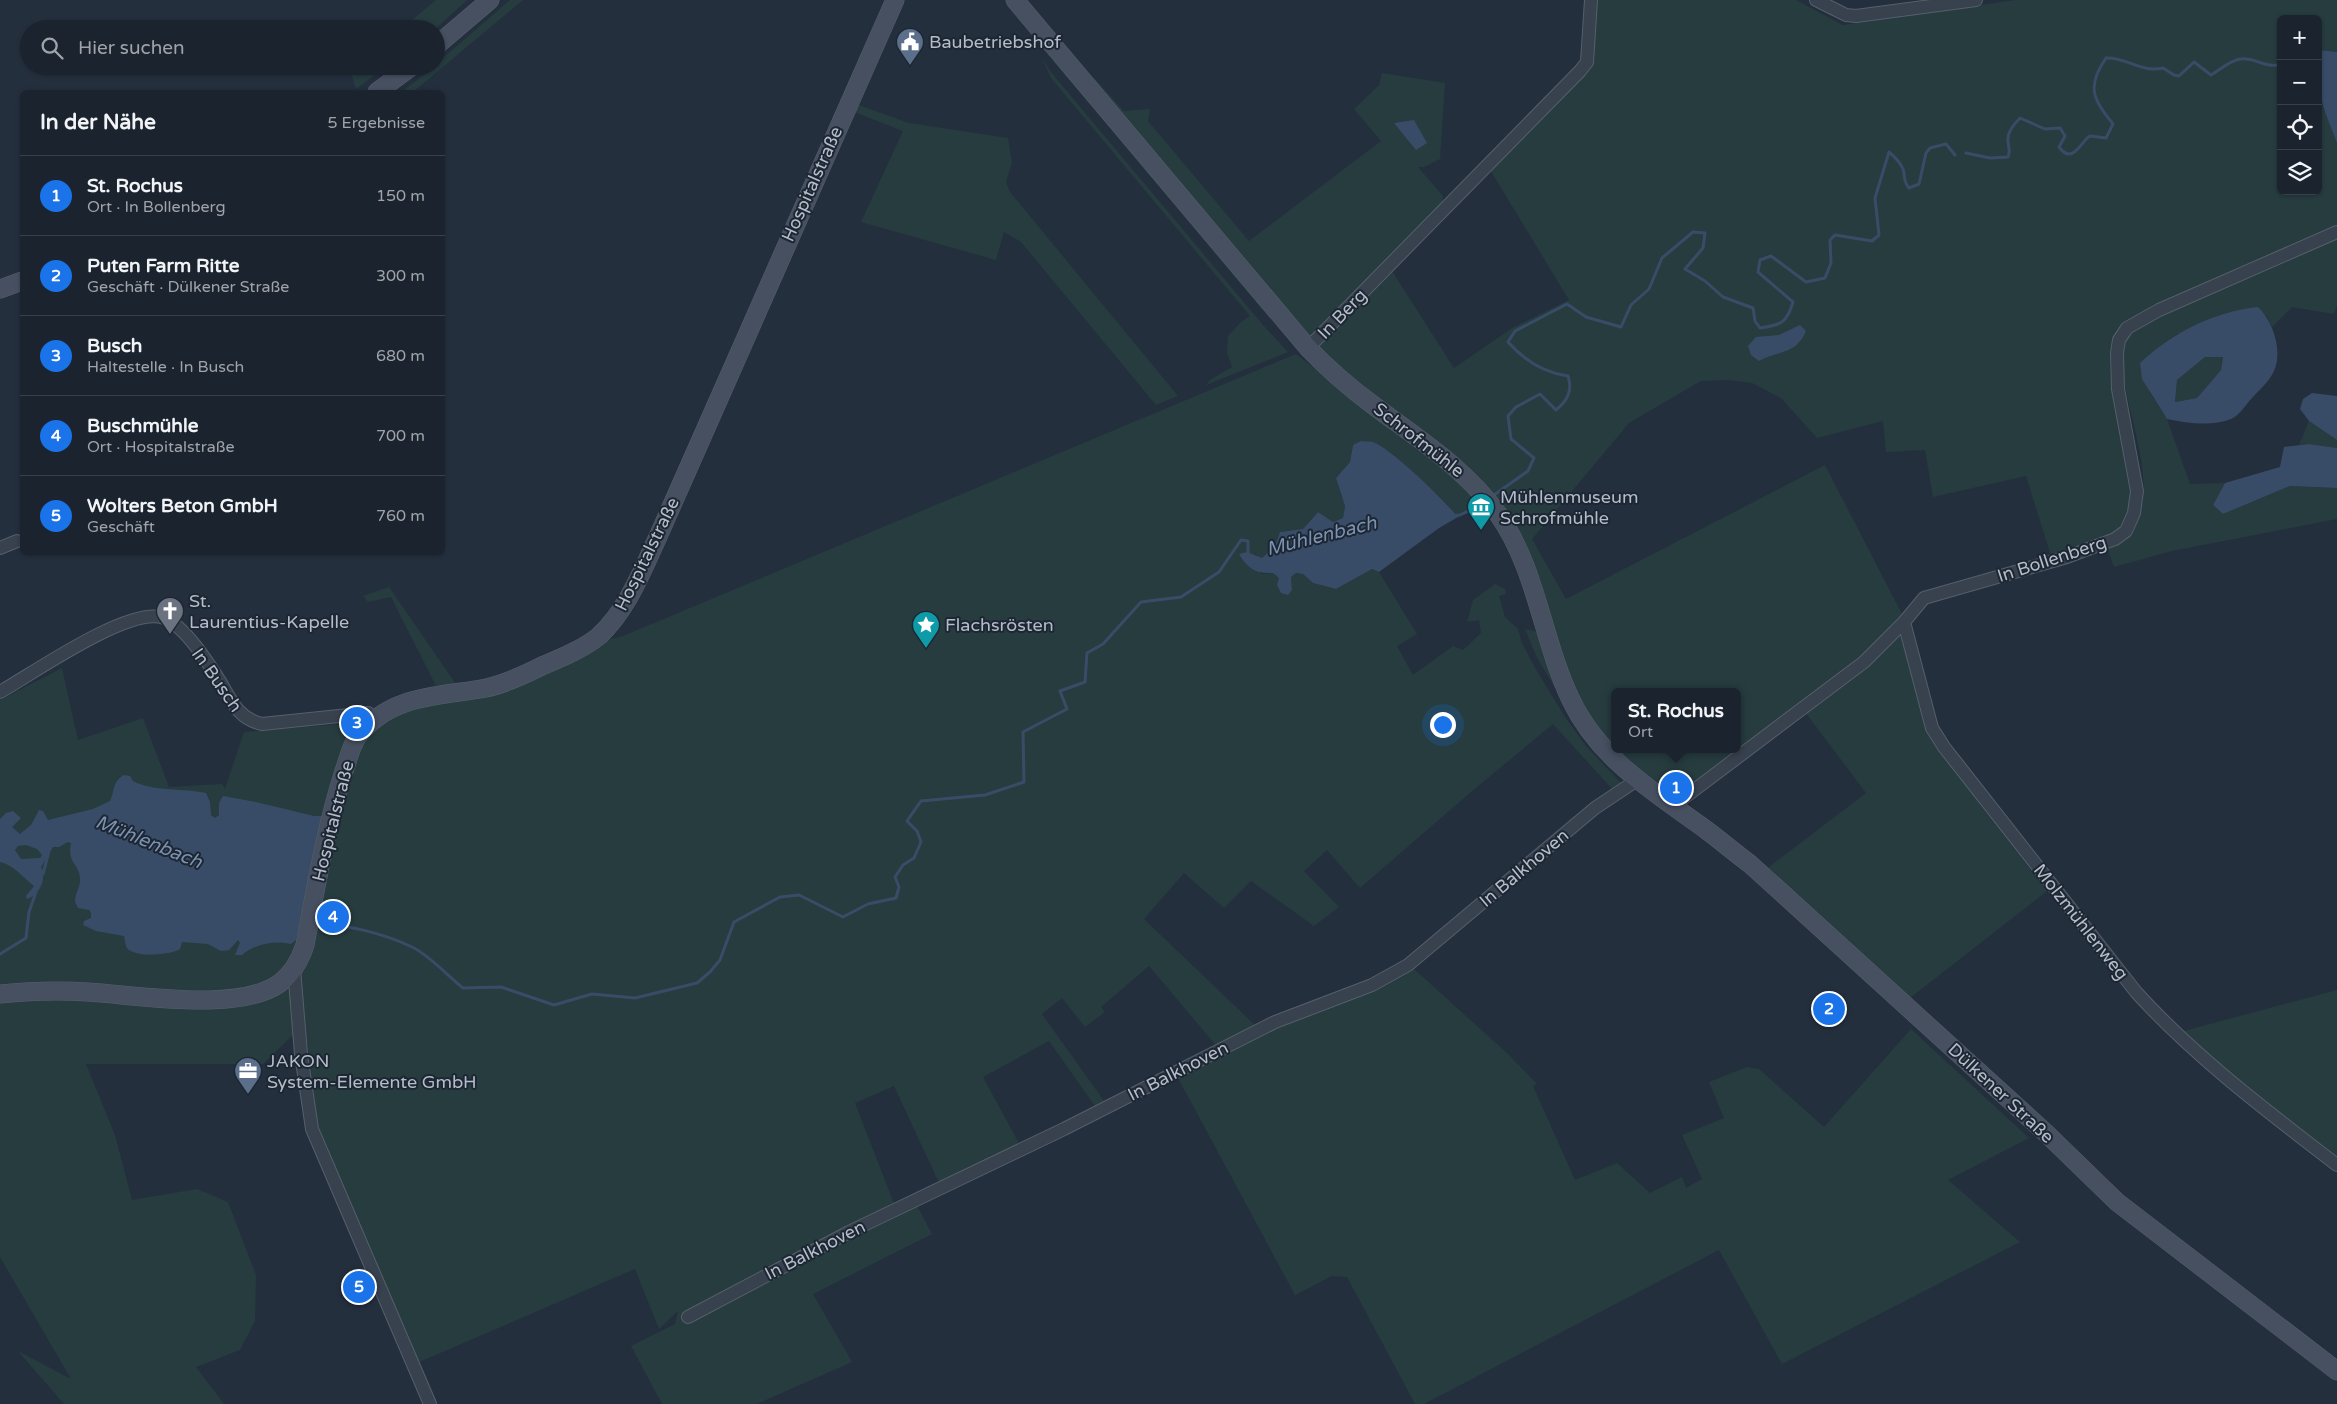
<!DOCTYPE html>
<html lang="de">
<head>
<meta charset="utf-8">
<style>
  :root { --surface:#1b232e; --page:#282f3a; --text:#f1f3f6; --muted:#a0a4aa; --line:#39404a; --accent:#1a73e8 }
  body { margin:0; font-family:"Varela Round",sans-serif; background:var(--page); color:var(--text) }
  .controls { position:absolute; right:15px; top:15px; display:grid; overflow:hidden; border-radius:8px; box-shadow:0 1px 4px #0004 }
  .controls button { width:45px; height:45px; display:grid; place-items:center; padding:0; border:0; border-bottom:1px solid var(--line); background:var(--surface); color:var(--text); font:25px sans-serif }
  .you { position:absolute; left:1442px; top:724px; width:18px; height:18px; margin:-12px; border:4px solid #fff; border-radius:50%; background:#1a73e8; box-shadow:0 0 0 8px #1a73e833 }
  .badge { display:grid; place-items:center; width:32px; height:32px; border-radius:50%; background:var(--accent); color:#fff; font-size:16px; font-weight:700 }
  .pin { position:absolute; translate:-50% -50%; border:2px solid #fff; box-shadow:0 1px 5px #0006 }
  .popup { position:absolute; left:1611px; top:688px; width:130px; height:65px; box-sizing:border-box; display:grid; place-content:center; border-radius:8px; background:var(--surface); filter:drop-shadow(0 1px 4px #0005); font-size:16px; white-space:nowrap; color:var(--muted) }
  .popup b { font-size:19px; color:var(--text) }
  .popup::after { content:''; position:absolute; left:50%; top:100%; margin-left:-10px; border:10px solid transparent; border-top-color:var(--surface) }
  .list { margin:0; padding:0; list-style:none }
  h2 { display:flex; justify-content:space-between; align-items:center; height:65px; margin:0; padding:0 20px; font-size:21px }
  h2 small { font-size:16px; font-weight:400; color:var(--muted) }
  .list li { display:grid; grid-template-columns:32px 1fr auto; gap:15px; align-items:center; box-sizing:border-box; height:80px; padding:0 20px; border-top:1px solid var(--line) }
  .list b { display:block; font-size:19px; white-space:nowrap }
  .list p { margin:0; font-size:16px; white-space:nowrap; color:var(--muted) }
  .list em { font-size:16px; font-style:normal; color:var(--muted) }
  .icon { flex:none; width:28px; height:28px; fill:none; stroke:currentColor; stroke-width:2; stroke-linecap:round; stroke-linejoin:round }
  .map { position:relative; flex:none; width:2337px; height:1404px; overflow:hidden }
  .search { position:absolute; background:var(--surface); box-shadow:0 1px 4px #0004; left:20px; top:20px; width:425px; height:55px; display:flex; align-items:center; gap:12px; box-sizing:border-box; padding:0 18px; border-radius:28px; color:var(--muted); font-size:19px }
  .panel { position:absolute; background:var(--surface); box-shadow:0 1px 4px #0004; left:20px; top:90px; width:425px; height:465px; border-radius:8px }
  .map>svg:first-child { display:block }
  .green { fill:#263c3f; fill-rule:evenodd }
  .water { fill:#394c67; fill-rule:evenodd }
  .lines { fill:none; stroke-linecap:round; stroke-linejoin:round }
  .stream { stroke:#394c67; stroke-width:3 }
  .street-casing { stroke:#565f6c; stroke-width:14 }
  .secondary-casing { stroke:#565f6c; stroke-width:19 }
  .street { stroke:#38414e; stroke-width:12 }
  .secondary { stroke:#465061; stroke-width:18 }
  .labels { text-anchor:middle; stroke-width:4; stroke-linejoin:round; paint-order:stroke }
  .poi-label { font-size:18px; fill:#b4bcc9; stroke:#1d2633; text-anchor:start }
  .street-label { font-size:18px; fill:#b4bcc9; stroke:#1d2633 }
  .water-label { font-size:19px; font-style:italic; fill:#7c92b1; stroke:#1d2633 }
</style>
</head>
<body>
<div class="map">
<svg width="2337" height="1404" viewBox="0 0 2337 1404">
  <rect width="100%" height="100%" fill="#242f3e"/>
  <path class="green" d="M436 0H467L435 29H401Z
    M510 0H523L413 92H401L436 66V64Z
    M1594 0H1796L1843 25 2015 0H2337V52L2321 50 2318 57V19H2281V191H2318V85L2321 101 2337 143V225L2130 319C2126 323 2120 327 2117 332 2089 380 2160 500 2119 532 2111 538 2064 552 2051 556L2026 476 1933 497 1925 450 1886 452 1883 421 1817 438 1781 398 1752 383 1728 380 1701 381 1629 423 1532 539 1566 599 1825 465 1903 616 1861 659 1680 792 1671 795 1624 764 1583 712 1505 514 1322 356 1316 345 1390 268 1454 368 1512 328 1569 300 1489 168 1590 65ZM1615 692H1737V749H1615Z
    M1050 53 1275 319 1270 318 1260 307 1055 63Z
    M1042 57 1050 71 1263 325 1288 352 1206 385 1210 380 1232 367 1227 353 1228 336 1241 322 1250 316 1051 78Z
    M349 66H387L356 89Z
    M1382 73 1445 83 1440 159 1424 167H1418L1443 196 1442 206 1311 339 1090 81 1094 78 1124 111 1150 109 1148 121 1249 241 1381 141 1354 109 1379 85Z
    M853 103 909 123 1008 138 1012 163 1006 182 1010 192 1178 396 1156 405 1021 242 1004 232 996 260 861 222 903 131 849 110Z
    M2337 234V305L2334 314 2292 307 2272 327 2266 315 2177 334 2140 363 2150 393 2167 419 2190 484 2225 483 2213 505 2223 514 2290 486 2337 488V519L2172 551 2114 567 2107 547C2116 539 2130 531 2136 521 2160 483 2120 397 2121 354 2121 342 2130 333 2138 325Z
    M1296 354 1453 477 1482 506 1458 517 1446 503 1398 459 1353 445 1350 462 1336 478 1345 506 1343 518 1333 522 1318 512 1303 529 1281 532 1275 546 1262 559 1254 554 1261 574 1273 573 1279 578 1287 595 1292 590 1291 577 1296 573 1303 574 1313 583 1336 589 1372 569 1379 572 1417 634 1397 646 1413 675 1453 646 1463 650 1481 633 1479 620 1467 622 1473 600 1495 584 1505 589 1506 594 1499 596 1505 617 1518 629 1522 643 1534 666 1565 717 1586 746 1621 783 1613 790 1553 724 1471 792 1360 888 1327 850 1304 871 1339 907 1314 926 1251 881 1224 908 1184 873 1144 919 1257 1027 1219 1049 1149 966 1101 1007 1105 1012 1085 1027 1062 998 1042 1014 1107 1105 1097 1109 1049 1041 983 1077 1021 1147 940 1185 894 1086 855 1103 895 1206 913 1198 932 1234 813 1294 852 1362 757 1404H662L631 1346 675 1324 678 1311 659 1329 635 1269 417 1363 318 1125 305 1028 294 1034 263 1064H86L115 1135 132 1200 197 1189 228 1202 256 1275 255 1321 240 1350 196 1367 224 1404H64L18 1351 71 1379 0 1257V700L62 668 78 740 143 718 169 787 222 784 225 789 244 732 341 724 342 732 350 740 384 718 606 640 623 636Z
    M2205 357H2223L2221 370 2197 398 2175 402 2177 380Z
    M2309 421 2337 440V448L2309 444 2299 445Z
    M389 587 458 687 438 690 391 597 368 602 363 596Z
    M1525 629 1539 632 1564 702 1537 658Z
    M1898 634 1905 636 1928 729 1981 806 2047 891 1910 998 1765 870 1866 793 1805 712Z
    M1413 968 1508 1054 1537 1084 1533 1086 1575 1180 1617 1163 1650 1193 1682 1177 1686 1188 1702 1179 1682 1135 1724 1118 1709 1082 1747 1067 1759 1069 1824 1127 1911 1029 2029 1138 1948 1180 2020 1242 1782 1364 1719 1250 1424 1404H1415L1347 1277 1332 1276 1295 1295 1178 1078 1274 1027Z
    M2337 990V1162L2180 1032Z"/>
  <path class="water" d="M2320 50 2337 52V143C2326 114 2310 81 2320 50Z
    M1414 120 1427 143 1416 150 1394 123Z
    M2258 307C2273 321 2283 351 2274 371 2269 382 2260 389 2252 398 2246 404 2240 415 2231 419 2209 427 2189 423 2167 419L2142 379 2140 363C2173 332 2214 312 2258 307ZM2205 357H2223L2221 370 2197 398 2175 402 2177 380Z
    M1800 325 1806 331C1796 355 1779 350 1759 361L1751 355 1748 346 1756 337 1779 335Z
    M2312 393 2337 396V440L2309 421 2300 409 2303 399Z
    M1361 441C1365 442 1370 441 1373 442 1393 450 1443 499 1458 517L1439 528 1379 572 1372 569 1336 589 1313 583 1303 574 1296 573 1291 577 1292 590 1288 595 1281 593 1277 585 1279 578 1273 573C1256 574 1248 569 1239 554L1247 552 1262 558 1275 546 1280 532 1303 529 1318 512 1333 522 1343 518 1345 506 1336 478 1350 462 1353 445Z
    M2309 444 2337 448V488L2290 486 2223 514 2213 505 2225 483 2280 467 2284 447Z
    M124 775 130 776 133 781C154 792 183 788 206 793L210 802 211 815 215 818 219 815V803L223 796 256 802 314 816H323L296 940 291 944C275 940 254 944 242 955H235L240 943 238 940 229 950 221 951 208 944 182 942 180 949C171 955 134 958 127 948 125 945 125 939 124 936L96 931 83 925 84 921 91 918V913L89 910 78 908 75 902C75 894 81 886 80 878 79 863 67 864 71 843L68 842 59 847H53L41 867C47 878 40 895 27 899L26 896 34 886C24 878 12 864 0 862V819L6 813 13 811 21 818 12 827 20 834 31 825 39 810 43 811 48 820 93 809 110 801C115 790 112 782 124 775ZM26 845 37 849 42 855 40 858 21 859 15 850 18 846Z"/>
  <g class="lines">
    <path class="stream" d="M1966 153 1990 158 2008 157C2011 150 2008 147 2008 140 2007 132 2014 124 2020 118L2045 129 2060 128 2065 136 2059 147C2073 166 2081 141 2090 136L2106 138 2113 124C2093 99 2086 87 2106 58 2127 57 2140 73 2163 68L2174 75 2179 76 2194 62 2211 75C2221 69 2234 57 2246 59 2261 60 2262 67 2281 65
      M1494 495 1528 471 1534 458 1511 439 1508 416 1516 407 1540 394 1556 410C1567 401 1573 391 1568 376 1545 373 1524 360 1508 342L1515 331 1567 304 1586 317 1621 327 1631 305 1649 289 1662 258 1693 232 1705 233 1703 248 1685 269 1705 281 1723 297 1753 308 1755 321 1760 328C1781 325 1787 323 1793 302L1758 272 1760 260 1771 256 1806 282 1825 278 1831 263 1830 240 1835 235 1872 241 1879 235 1875 198 1889 152C1895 157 1900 162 1903 169 1906 178 1902 179 1909 188L1919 184 1926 153 1930 148 1946 144 1955 155
      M1452 516 1460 515 1479 506
      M43 874 49 851
      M314 922C348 926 381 932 412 947 429 955 448 976 463 988L501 987 554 1005 592 994 635 998 697 983 710 972 720 960 734 922 780 897 799 895 843 917 868 904 896 898 899 887 895 877 903 865 914 858 921 842 917 831 907 821 921 801 985 795 1024 782 1023 732 1067 709 1060 691 1085 682 1087 653 1103 644 1141 602 1181 597 1219 572 1241 540 1248 541V554
      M0 954 26 938 29 912 36 892"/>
    <defs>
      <path id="street" d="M1816 0 1846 15 1856 16 1976 0
        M1308 348 1580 71 1587 62 1591 0
        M0 548 17 541
        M1904 622 1932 728 1944 747 2136 992C2195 1057 2267 1111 2337 1165
        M0 692C32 674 130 605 164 618 185 626 209 664 221 683 232 702 239 719 262 724L368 713 375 720
        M1673 806 1864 662 1904 622 1924 598 2067 557 2115 539 2126 531 2134 513 2137 491 2118 389 2117 353 2119 340 2127 328 2159 310 2337 232
        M294 968 301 1054 312 1129 430 1404
        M688 1317 849 1232 1064 1129 1275 1022 1372 985 1408 965 1595 808 1637 780"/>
      <path id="secondary" d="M1015 0 1308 348C1328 369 1350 388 1373 405 1418 439 1465 468 1498 514 1537 569 1542 640 1571 700 1599 759 1654 792 1705 829 1720 840 1735 853 1750 864L2047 1134 2117 1202 2337 1371
        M436 46 490 0
        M377 92 412 66
        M0 289 22 281
        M0 994C28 991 60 990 88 992 138 995 239 1013 280 983 293 973 300 960 305 945 316 887 326 827 344 771 348 760 351 745 358 736 391 694 438 697 486 688 505 684 524 675 542 666 561 658 583 649 599 636 627 610 641 573 657 539L895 0"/>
    </defs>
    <use href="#street" class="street-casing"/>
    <use href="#secondary" class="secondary-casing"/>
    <use href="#street" class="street"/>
    <use href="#secondary" class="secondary"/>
  </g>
  <defs>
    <symbol id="civic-pin" viewBox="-11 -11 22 30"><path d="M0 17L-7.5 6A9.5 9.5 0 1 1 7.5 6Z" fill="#5c6f8a" stroke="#1d2633"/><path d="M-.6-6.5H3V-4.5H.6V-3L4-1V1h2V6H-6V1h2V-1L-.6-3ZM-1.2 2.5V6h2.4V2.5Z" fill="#fff"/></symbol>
    <symbol id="museum-pin" viewBox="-11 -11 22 30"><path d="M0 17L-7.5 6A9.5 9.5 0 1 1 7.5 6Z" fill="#0f9aa8" stroke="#1d2633"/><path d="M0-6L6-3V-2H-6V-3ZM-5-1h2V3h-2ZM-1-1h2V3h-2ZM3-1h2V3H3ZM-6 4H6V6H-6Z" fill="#fff"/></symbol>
    <symbol id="church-pin" viewBox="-11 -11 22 30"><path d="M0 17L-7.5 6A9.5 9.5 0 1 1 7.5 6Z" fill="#6b7280" stroke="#1d2633"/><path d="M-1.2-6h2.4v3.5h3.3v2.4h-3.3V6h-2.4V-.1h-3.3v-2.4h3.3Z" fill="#fff"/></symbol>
    <symbol id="sight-pin" viewBox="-11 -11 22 30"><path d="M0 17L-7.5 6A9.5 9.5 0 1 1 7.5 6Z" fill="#0f9aa8" stroke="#1d2633"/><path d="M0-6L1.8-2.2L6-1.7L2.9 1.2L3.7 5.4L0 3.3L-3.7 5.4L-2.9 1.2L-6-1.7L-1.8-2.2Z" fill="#fff"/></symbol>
    <symbol id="office-pin" viewBox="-11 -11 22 30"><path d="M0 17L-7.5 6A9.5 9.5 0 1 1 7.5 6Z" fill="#5c6f8a" stroke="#1d2633"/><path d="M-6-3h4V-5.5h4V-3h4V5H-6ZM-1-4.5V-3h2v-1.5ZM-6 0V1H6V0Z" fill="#fff"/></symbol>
  </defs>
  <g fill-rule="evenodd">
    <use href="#civic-pin" x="894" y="26" width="32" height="43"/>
    <use href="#museum-pin" x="1465" y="491" width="32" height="43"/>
    <use href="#church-pin" x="154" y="595" width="32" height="43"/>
    <use href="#sight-pin" x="910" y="609" width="32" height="43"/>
    <use href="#office-pin" x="232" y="1055" width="32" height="43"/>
  </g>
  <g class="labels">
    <g class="poi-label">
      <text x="929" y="48">Baubetriebshof</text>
      <text x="1500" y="503">Mühlenmuseum<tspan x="1500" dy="21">Schrofmühle</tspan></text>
      <text x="189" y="607">St.<tspan x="189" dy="21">Laurentius-Kapelle</tspan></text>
      <text x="945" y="631">Flachsrösten</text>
      <text x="267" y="1067">JAKON<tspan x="267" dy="21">System-Elemente GmbH</tspan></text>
    </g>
    <g class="street-label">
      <text transform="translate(812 184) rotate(-66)" y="6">Hospitalstraße</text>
      <text transform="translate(1342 314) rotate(-46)" y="6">In Berg</text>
      <text transform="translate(1419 440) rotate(38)" y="6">Schrofmühle</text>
      <text transform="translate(647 554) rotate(-64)" y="6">Hospitalstraße</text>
      <text transform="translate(2052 559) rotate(-18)" y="6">In Bollenberg</text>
      <text transform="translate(217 680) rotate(55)" y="6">In Busch</text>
      <text transform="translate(333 821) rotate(-76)" y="6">Hospitalstraße</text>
      <text transform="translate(1524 868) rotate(-40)" y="6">In Balkhoven</text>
      <text transform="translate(2081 922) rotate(52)" y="6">Molzmühlenweg</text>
      <text transform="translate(1178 1071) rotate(-27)" y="6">In Balkhoven</text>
      <text transform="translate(2001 1093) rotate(43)" y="6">Dülkener Straße</text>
      <text transform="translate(815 1250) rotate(-27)" y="6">In Balkhoven</text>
    </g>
    <g class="water-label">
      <text transform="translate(1321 535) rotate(-14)" y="7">Mühlenbach</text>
      <text transform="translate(149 841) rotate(22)" y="7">Mühlenbach</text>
    </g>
  </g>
</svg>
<div class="controls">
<button>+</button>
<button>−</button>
<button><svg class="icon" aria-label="locate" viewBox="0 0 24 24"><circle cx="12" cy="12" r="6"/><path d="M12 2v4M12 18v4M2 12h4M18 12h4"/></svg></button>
<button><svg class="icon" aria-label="layers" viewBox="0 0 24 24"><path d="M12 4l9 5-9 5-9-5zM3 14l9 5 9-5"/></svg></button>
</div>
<div class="you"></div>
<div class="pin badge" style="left:1676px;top:788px">1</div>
<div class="popup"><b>St. Rochus</b>Ort</div>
<div class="pin badge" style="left:1829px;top:1009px">2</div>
<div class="pin badge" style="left:357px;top:723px">3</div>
<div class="pin badge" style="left:333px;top:917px">4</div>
<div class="pin badge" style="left:359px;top:1287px">5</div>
<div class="search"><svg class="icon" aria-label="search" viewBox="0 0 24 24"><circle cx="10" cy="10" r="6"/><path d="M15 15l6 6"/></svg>Hier suchen</div>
<section class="panel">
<h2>In der Nähe<small>5 Ergebnisse</small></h2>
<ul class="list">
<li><span class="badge">1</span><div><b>St. Rochus</b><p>Ort · In Bollenberg</p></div><em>150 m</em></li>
<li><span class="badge">2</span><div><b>Puten Farm Ritte</b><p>Geschäft · Dülkener Straße</p></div><em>300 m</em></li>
<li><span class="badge">3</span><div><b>Busch</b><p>Haltestelle · In Busch</p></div><em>680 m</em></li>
<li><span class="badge">4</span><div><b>Buschmühle</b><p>Ort · Hospitalstraße</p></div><em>700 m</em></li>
<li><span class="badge">5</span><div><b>Wolters Beton GmbH</b><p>Geschäft</p></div><em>760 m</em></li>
</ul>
</section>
</div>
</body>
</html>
